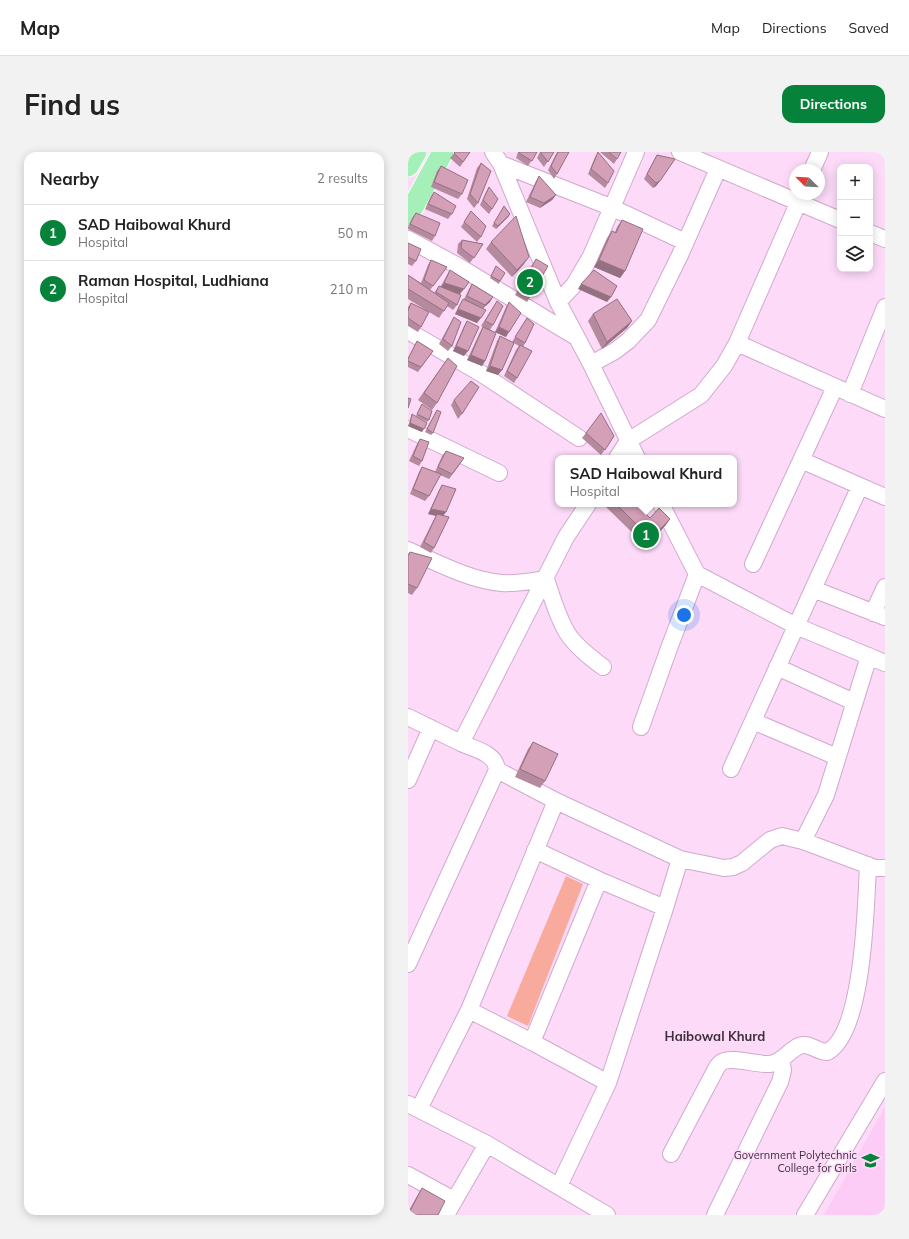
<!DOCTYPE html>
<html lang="en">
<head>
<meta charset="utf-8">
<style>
  :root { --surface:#fff; --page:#f2f2f2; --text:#222; --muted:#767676; --line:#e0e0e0; --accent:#07823a }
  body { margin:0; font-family:Mulish,sans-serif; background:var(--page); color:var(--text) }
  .controls { position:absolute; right:12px; top:12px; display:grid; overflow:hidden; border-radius:8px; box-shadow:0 2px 10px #0003 }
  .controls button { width:36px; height:36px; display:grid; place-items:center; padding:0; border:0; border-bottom:1px solid var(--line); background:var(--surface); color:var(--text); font:20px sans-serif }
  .compass { position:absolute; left:381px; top:12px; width:36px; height:36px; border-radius:50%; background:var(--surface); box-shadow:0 2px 10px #0003; rotate:294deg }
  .you { position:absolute; left:276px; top:463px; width:14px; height:14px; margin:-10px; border:3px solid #fff; border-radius:50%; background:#1a73e8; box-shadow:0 0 0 6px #1a73e833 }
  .badge { display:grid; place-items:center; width:26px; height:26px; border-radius:50%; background:var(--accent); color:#fff; font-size:13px; font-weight:700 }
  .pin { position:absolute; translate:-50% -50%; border:2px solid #fff; box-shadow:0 1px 4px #0006 }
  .popup { position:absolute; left:147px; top:303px; width:182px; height:52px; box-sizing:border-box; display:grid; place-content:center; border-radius:8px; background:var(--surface); filter:drop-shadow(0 1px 3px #0005); font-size:13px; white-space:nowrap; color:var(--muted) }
  .popup b { font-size:15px; color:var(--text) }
  .popup::after { content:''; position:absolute; left:50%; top:100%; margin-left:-8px; border:8px solid transparent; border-top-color:var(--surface) }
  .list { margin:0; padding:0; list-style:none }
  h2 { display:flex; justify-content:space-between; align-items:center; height:52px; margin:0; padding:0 16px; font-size:17px }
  h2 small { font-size:13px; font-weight:400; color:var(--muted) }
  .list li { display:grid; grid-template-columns:26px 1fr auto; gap:12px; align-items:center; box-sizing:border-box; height:56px; padding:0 16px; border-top:1px solid var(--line) }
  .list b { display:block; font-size:15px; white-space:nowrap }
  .list p { margin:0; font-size:13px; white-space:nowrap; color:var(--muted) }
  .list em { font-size:13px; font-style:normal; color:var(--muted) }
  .icon { flex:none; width:22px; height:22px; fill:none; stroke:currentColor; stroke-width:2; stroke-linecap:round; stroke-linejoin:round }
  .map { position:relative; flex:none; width:477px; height:1063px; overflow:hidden; border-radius:12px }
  header { display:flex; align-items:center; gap:24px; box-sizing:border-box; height:56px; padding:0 20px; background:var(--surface); border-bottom:1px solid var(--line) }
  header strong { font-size:19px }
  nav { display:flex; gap:22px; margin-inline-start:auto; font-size:14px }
  .intro { display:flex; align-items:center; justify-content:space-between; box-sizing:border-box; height:96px; padding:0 24px }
  h1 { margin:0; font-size:28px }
  .button { padding:10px 18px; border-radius:12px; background:var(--accent); color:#fff; font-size:14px; font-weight:700 }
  main { display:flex; gap:24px; padding:0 24px }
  aside { flex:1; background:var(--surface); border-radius:12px; box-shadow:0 2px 10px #0003 }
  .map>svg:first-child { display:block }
  .built { fill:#fccbf6 }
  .green { fill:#f8aa9c }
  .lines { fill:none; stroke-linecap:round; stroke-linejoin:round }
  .minor-casing { stroke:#d1a9cd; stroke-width:18 }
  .major-casing { stroke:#fff; stroke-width:23 }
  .minor { stroke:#fff; stroke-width:16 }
  .major { stroke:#a4f0b8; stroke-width:21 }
  .wall { fill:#b68a9e }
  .shaded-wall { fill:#947081 }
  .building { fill:#d4a0b8; stroke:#947081 }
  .labels { text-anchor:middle; stroke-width:3; stroke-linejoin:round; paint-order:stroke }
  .poi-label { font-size:11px; fill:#3e2e3c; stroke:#fcdaf8; text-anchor:end }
  .quarter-label { font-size:13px; font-weight:bold; fill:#3e2e3c; stroke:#fcdaf8 }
</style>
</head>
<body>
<header>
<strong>Map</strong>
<nav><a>Map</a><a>Directions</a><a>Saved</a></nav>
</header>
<div class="intro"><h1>Find us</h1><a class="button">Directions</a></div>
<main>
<aside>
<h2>Nearby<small>2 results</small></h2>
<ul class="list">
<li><span class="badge">1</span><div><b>SAD Haibowal Khurd</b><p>Hospital</p></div><em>50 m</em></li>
<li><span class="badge">2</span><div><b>Raman Hospital, Ludhiana</b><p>Hospital</p></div><em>210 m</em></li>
</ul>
</aside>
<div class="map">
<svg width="477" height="1063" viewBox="0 0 477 1063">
  <rect width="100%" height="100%" fill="#fcdaf8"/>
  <path class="built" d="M477 955V1063H416Z"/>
  <path class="green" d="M158 724 175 732 120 874 99 864Z"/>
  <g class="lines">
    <defs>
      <path id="minor" d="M85 0 93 12 150 150 183 212 229 306
        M272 0 432 68
        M93 12 205 56 277 90
        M404 18 412 0
        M462 81 477 87
        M0 87 50 114 168 185
        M150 150 166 133 183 104 228 0
        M0 179 74 222 171 286
        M329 191 477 257
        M183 212 207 199 220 189 240 168 272 103 310 17
        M442 242 477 155
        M0 277 91 321
        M209 306 220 289 293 243 316 214 329 191 394 42
        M393 308 452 334
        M253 352 289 422 388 474 477 511
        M0 398C30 411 61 428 94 431 108 432 123 429 138 427 144 445 151 470 162 485 171 497 183 506 195 515
        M345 412 427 235
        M405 437 477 465
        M465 461 477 435
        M369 515 446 550
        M0 565 53 591 158 385 180 352
        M345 569 429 605
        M233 575 260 499 289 422
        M53 591C66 597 88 601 89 618L148 649 272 707 257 756 200 931 151 1034
        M323 617 452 334 477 345
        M0 628 23 576
        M148 649 61 858 124 890 200 931
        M395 689 418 643 461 504
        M127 698 191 728 257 756
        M272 707 316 716 325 715 334 711 362 688 374 684 395 689 467 716H477
        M0 812 89 618
        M124 890 191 728
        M0 952 79 992 199 1063
        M11 957 61 858
        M263 1002 309 915C311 912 313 910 316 909 326 905 349 913 362 912 377 910 384 893 396 893 404 893 411 900 419 900 456 882 458 751 460 713
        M0 1023 46 1048
        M38 1063 79 992
        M307 1063 372 930 375 918 373 908
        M397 1063 477 929"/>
      <path id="major" d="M0 14 8 0
        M0 64 35 0"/>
    </defs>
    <use href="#minor" class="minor-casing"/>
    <use href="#major" class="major-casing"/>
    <use href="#minor" class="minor"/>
    <use href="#major" class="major"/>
  </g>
  <path class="wall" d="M47 0H62L52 15 42 6Z
    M110 0H129L120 14 108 6Z
    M132 0H146L136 15 129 6Z
    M149 0H161L149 22 146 27 140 18Z
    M190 0 200 31 197 36 180 22 187 5Z
    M192 0H213L206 12Z
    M249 3 267 7 248 34 245 36 236 27 246 8Z
    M73 11 70 51 66 56 59 47 69 16Z
    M33 14 54 42 50 47 23 35 29 19Z
    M131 24 148 43 144 48 132 56 118 50 128 29Z
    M81 35 84 57 81 62 72 53 78 40Z
    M26 40 44 62 40 67 17 57 23 44Z
    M96 54 101 64 88 77 84 74Z
    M63 59 73 85 69 90 53 75Z
    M8 61 27 84 24 89 0 77V75L4 66Z
    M214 68 217 119 212 126 186 115 199 86 204 79 207 80 209 75Z
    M54 88 75 92 62 111 49 101 50 92Z
    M83 90 116 112 104 125 78 97Z
    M0 91 8 109 4 114 0 112Z
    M128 107 122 145 119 150 107 143 125 112Z
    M23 108 39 115 22 138 26 141 31 134H33L39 123 42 118 52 142 46 140 49 153 45 158 39 154 31 166 21 160 13 175 10 180 0 174V155L3 151 18 158 0 147V123L13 131 20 113Z
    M88 114 92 129 91 132 82 126Z
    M64 132 82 150 75 156 69 171 47 162 52 152 56 147 61 137Z
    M89 149 85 173 82 178 87 180 98 155 101 150 98 185 87 180 77 209 74 214 59 208 72 180 75 175 73 174Z
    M185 162 224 169 219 176 194 197 180 169Z
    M46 165 44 194 40 199 31 192 43 170Z
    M119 166 117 191 115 195 109 226 106 231 96 224 108 198 111 194 106 191 94 218 90 223 78 219 89 189 92 184 104 190Z
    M59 169 56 204 45 199 56 174Z
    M9 189 25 199 10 220 0 215V206Z
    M40 206 29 251 24 258 10 248Z
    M46 248 54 262 50 267 43 253Z
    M14 252 21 268 19 270 8 264Z
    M29 258 25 281 23 283 17 280Z
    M4 262 14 280 0 274Z
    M178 281 206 284 193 303 174 286Z
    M12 287 14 309 11 314 1 309 9 292Z
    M38 299 53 311 41 327 32 323 21 344 17 349 2 342 11 320 14 315 27 320 34 304Z
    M34 333 38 360 35 364 26 396 23 401 12 395 26 367 28 364 20 362 31 338Z
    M200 352H228L242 366 262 367 257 374 238 394 198 355Z
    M2 400 9 436 4 443 0 441V402Z
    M125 590 137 629 132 636 107 625 120 597Z
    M14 1036 30 1063H0V1060L9 1044Z"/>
  <path class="shaded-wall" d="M252 29 248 34 245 36 248 31Z
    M148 43 144 48 132 56 136 51Z
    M102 62 101 64 88 77 90 74Z
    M121 105 116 112 104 125 109 118Z
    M191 108 217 119 212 126 186 115Z
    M36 131 56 137 52 142 32 136Z
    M173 132 203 145 199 150 170 137Z
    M85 145 82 150 73 158 77 153Z
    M50 157 73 166 69 171 47 162Z
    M224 169 219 176 194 197 199 190Z
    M91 175 101 180 98 185 87 180Z
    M48 194 60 199 56 204 45 199Z
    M63 203 77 209 74 214 59 208Z
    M82 214 94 218 90 223 78 219Z
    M2 271 16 277 14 280 0 274Z
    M23 357 38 360 34 365 20 362Z
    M262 367 257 374 238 394 243 387Z"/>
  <path class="building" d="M47 0H62L55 10 46 1Z
    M111 0H129L124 9 111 1Z
    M133 0H146L140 10 133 1Z
    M150 0H161L149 22 143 14Z
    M190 0 206 19 200 31 183 17Z
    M201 0H213L209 7Z
    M249 3 267 7 252 29 248 31 239 22Z
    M73 11 83 19 70 51 62 42Z
    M33 14 60 28 54 42 26 30Z
    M131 24 148 43 136 51 122 45Z
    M81 35 90 47 84 57 75 48Z
    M26 40 48 54 44 62 20 52Z
    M96 54 102 62 90 74 86 71Z
    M63 59 78 74 73 85 56 70Z
    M8 61 32 71 27 84 2 72Z
    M108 64 121 105 109 118 83 90Z
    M214 68 235 77 217 119 191 108 204 79 208 81Z
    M54 88 75 92 66 106 53 96Z
    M0 91 13 97 8 109 0 105Z
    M128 107 140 114 122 145 111 138Z
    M23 108 39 115 25 134 16 128Z
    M88 114 97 121 92 129 83 124Z
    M42 118 61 130 56 137 36 131Z
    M186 118 209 134 203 145 173 132Z
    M0 123 41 151 36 159 0 137Z
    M64 132 85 145 77 153 59 144Z
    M31 134 53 143 49 153 28 140Z
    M55 147 78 158 73 166 50 157Z
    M209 147 224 169 199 190 185 162Z
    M89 149 95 154 85 173 77 169Z
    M101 150 113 161 101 180 91 175Z
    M3 151 21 160 13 175 0 166V159Z
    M46 165 53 170 44 194 35 187Z
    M119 166 126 172 117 191 107 185Z
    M59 169 71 175 60 199 48 194Z
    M75 175 88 181 77 209 63 203Z
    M92 184 106 191 94 218 82 214Z
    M9 189 25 199 13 215 0 209V207Z
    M112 193 124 199 109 226 99 219Z
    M40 206 49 214 29 251 16 241Z
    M63 229 71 235 54 262 46 248Z
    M0 246 3 247 0 256Z
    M14 252 24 259 21 268 9 262Z
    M29 258 33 260 25 281 19 277Z
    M193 261 206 284 197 298 178 281Z
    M4 262 19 271 16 277 2 271Z
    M12 287 21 290 14 309 5 304Z
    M38 299 56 306 44 322 30 315Z
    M14 315 33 322 21 344 5 337Z
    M34 333 48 337 38 360 23 357Z
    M208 352H228L242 366 251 356 262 367 243 387Z
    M29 362 41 365 26 396 16 390Z
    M2 400 24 406 9 436 0 432V404Z
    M125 590 150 602 137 629 112 617Z
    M14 1036 37 1049 30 1063H4L1 1061Z"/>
  <defs>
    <symbol id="university-bare" viewBox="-9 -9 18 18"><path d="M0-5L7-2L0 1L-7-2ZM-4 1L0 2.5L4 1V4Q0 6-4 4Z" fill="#07823a" stroke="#fcdaf8" stroke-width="2.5" paint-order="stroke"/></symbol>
  </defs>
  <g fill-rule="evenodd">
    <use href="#university-bare" x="450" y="996" width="25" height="25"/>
  </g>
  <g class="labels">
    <g class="poi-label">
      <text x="449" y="1007">Government Polytechnic<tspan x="449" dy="13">College for Girls</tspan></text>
    </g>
    <g class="quarter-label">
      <text x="307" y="889">Haibowal Khurd</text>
    </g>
  </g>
</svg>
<div class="controls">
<button>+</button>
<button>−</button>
<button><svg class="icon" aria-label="layers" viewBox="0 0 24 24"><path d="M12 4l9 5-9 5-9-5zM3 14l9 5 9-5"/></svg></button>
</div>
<svg class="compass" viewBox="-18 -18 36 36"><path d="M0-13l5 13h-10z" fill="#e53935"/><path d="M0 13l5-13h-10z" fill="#767676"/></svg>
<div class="you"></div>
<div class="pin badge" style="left:238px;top:383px">1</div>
<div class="popup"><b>SAD Haibowal Khurd</b>Hospital</div>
<div class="pin badge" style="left:122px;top:130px">2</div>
</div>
</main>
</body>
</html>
